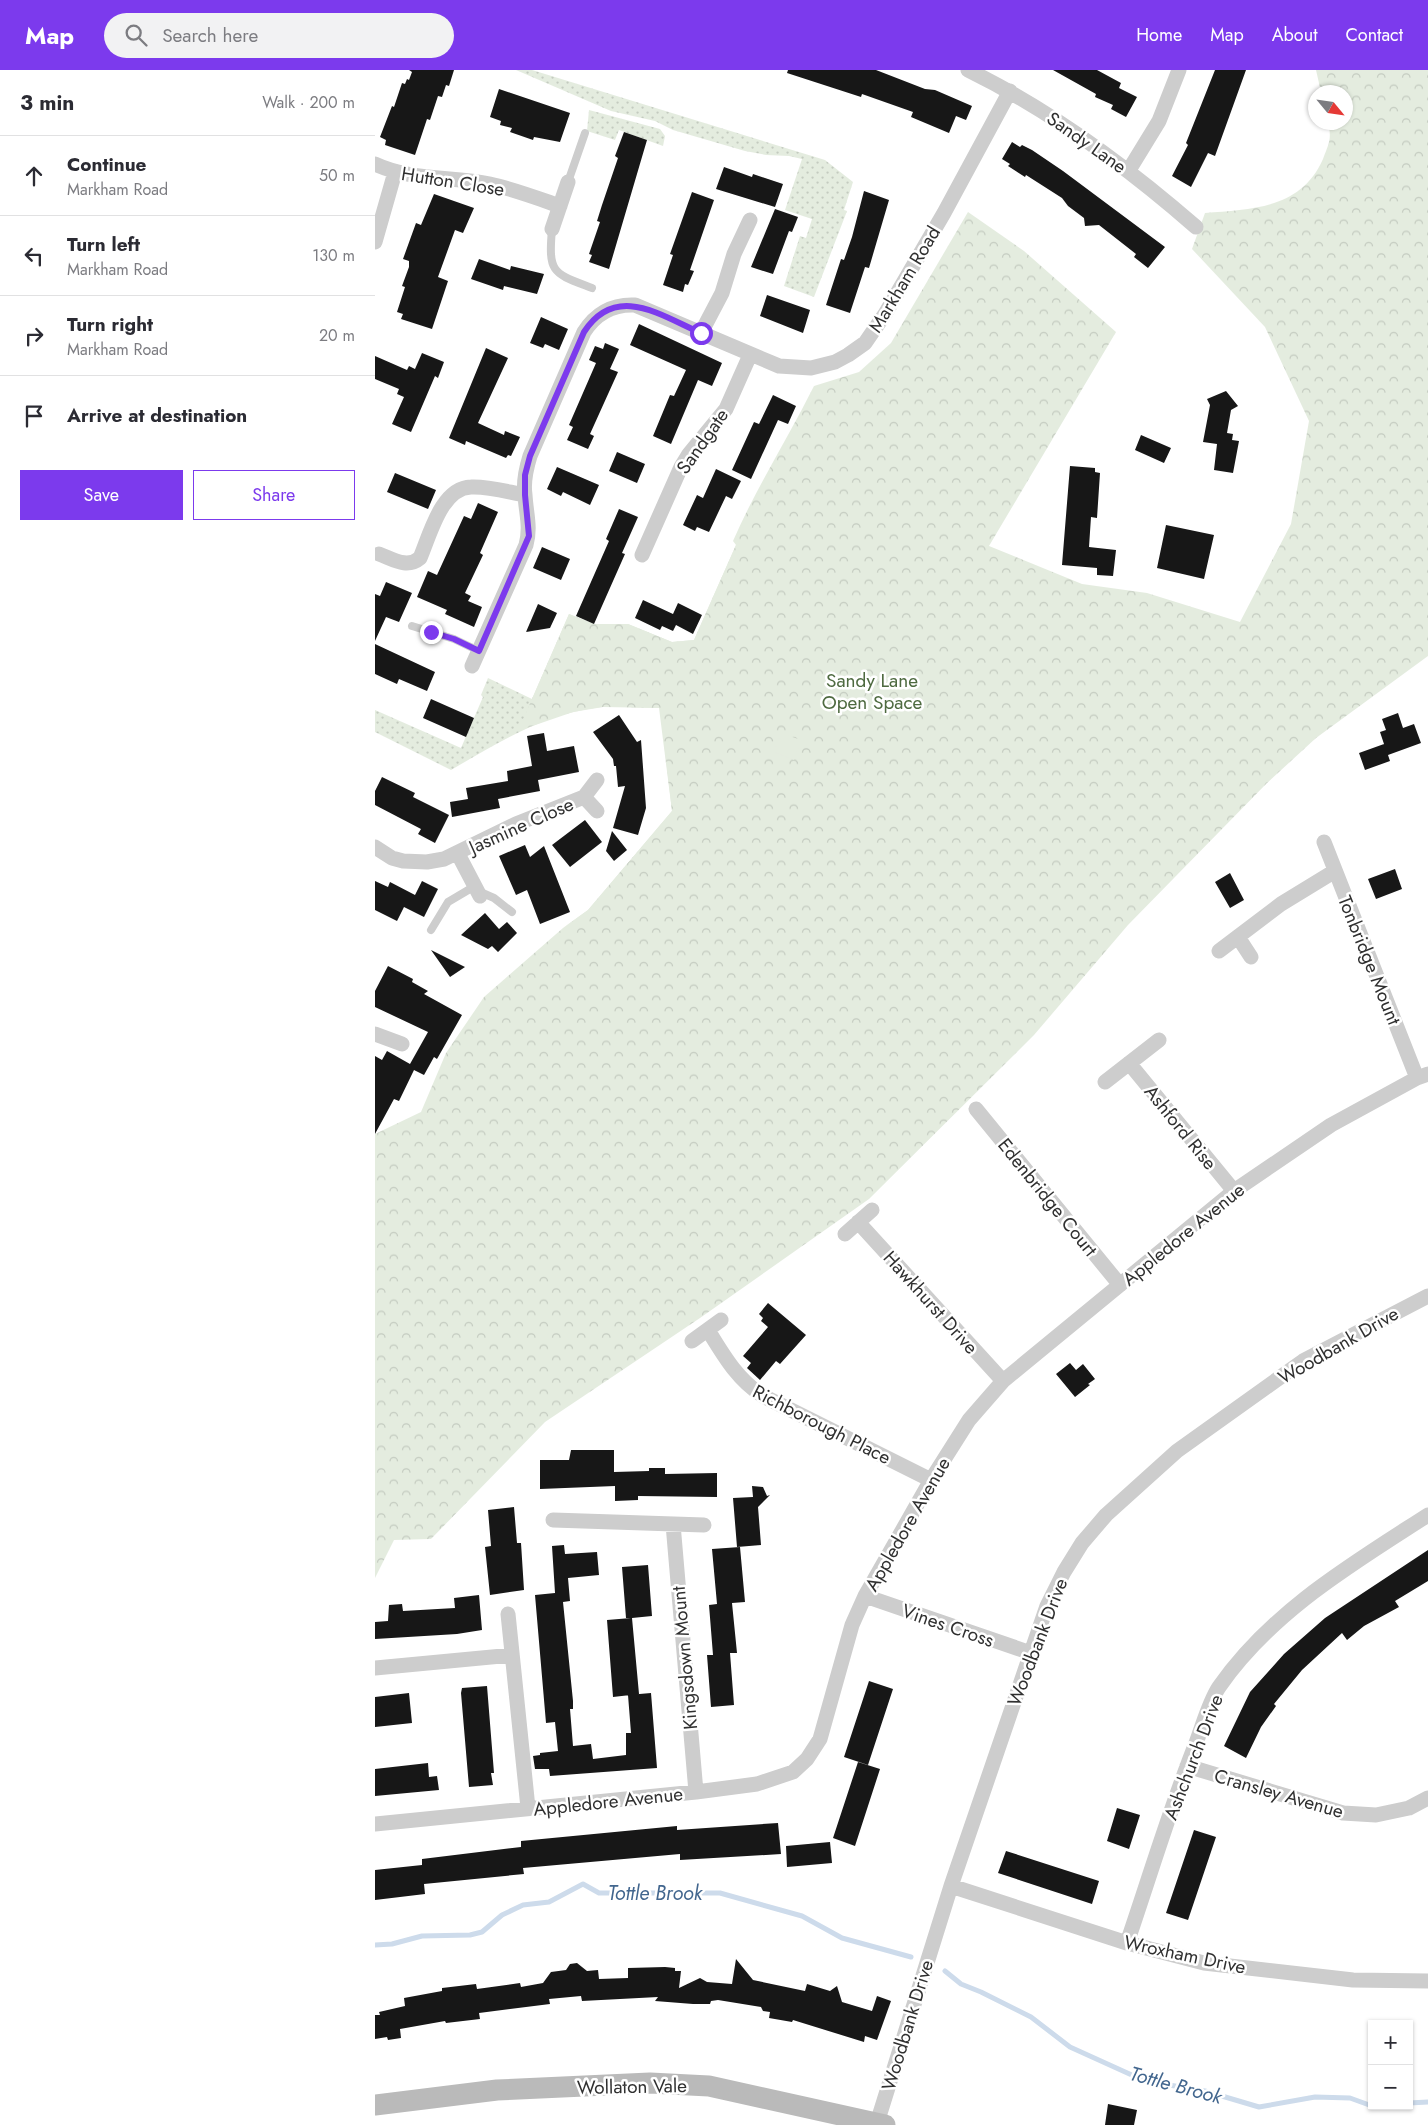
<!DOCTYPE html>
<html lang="en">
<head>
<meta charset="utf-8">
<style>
  :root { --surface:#fff; --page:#f2f2f3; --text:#2b2b33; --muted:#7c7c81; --line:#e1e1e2; --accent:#7c3aed }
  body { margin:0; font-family:Jost,sans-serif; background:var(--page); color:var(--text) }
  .controls { position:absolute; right:15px; bottom:15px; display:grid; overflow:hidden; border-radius:0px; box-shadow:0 1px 4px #0004 }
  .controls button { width:45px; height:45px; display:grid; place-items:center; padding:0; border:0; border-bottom:1px solid var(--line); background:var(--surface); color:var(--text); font:25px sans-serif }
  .compass { position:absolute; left:933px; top:15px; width:45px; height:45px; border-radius:50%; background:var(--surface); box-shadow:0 1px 4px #0004; rotate:119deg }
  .stop { position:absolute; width:15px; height:15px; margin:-11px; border:4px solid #7c3aed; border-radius:50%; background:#fff }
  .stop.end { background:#7c3aed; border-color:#fff; box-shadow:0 1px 5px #0008 }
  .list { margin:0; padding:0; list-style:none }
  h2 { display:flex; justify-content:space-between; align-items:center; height:65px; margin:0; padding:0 20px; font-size:21px }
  h2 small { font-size:16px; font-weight:400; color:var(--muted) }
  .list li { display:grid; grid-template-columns:32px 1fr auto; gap:15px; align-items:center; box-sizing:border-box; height:80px; padding:0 20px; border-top:1px solid var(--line) }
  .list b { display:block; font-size:19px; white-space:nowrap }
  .list p { margin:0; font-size:16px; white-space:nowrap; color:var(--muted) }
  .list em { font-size:16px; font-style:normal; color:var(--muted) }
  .actions { display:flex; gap:10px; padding:15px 20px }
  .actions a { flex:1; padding:11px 0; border:1px solid var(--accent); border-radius:0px; text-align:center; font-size:18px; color:var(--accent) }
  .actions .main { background:var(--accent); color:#fff }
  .icon { flex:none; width:28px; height:28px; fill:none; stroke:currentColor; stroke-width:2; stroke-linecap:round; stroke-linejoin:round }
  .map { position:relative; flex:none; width:1053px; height:2055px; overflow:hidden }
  header { display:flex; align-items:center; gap:30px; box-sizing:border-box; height:70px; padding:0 25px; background:var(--accent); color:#fff }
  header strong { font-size:24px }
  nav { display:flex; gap:28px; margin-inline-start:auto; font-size:18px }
  .search { width:350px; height:45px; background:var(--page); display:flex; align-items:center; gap:12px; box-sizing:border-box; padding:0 18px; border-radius:28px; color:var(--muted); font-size:19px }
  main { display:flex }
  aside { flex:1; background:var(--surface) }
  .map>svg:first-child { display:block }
  .grass { fill:url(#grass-dots) }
  .park { fill:url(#park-crowns) }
  .garden { fill:#e4ecdf }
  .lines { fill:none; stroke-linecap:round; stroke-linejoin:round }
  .stream { stroke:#cddbeb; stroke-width:5 }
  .building { fill:#171717 }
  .lane { stroke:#cdcdcd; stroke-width:8 }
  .street { stroke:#cdcdcd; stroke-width:15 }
  .secondary { stroke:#bababa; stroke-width:21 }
  .route { stroke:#7c3aed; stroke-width:6 }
  .labels { text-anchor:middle; stroke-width:5; stroke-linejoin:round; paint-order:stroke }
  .street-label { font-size:19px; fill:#303030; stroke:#fff }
  .park-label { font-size:19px; fill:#4e6a40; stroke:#fff }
  .water-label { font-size:20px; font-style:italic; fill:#42668e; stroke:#fff }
</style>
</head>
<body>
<header>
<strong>Map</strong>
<div class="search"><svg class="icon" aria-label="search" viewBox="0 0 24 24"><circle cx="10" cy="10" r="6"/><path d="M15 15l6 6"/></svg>Search here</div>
<nav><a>Home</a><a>Map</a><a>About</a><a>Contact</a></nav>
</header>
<main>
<aside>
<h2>3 min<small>Walk · 200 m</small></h2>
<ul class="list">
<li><svg class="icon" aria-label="ahead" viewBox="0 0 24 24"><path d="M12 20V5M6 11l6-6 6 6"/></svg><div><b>Continue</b><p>Markham Road</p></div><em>50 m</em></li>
<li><svg class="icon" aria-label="left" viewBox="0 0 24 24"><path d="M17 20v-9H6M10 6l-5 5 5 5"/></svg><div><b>Turn left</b><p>Markham Road</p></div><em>130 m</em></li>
<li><svg class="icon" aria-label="right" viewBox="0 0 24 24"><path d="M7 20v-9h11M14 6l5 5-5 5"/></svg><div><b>Turn right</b><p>Markham Road</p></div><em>20 m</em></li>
<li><svg class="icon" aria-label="arrive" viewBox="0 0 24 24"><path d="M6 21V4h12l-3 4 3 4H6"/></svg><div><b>Arrive at destination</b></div></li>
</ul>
<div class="actions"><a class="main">Save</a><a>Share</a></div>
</aside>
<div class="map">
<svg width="1053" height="2055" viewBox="0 0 1053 2055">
  <defs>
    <pattern id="grass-dots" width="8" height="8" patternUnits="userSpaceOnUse" patternTransform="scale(1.25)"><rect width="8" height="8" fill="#e4ecdf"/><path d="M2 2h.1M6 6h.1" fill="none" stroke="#c4cbc0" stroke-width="1.8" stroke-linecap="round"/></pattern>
    <pattern id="park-crowns" width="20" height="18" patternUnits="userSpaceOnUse" patternTransform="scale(1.25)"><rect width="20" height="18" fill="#e4ecdf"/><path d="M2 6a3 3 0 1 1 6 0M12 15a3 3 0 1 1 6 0" fill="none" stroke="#c4cbc0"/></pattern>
  </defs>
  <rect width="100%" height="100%" fill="#fff"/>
  <path class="grass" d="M141 0H157L450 90 478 112 469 140 472 141 439 227 409 216 425 166 431 168 437 149 410 140 427 89 414 86 391 85 370 81 298 60 280 51 236 41Z
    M214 40 285 59 290 66 288 76 244 60 240 70 212 61Z
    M361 475 397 486 293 609 366 741 188 858 213 840 297 741 285 638C266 638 246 636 227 637 170 643 124 672 76 700L0 662V640L86 678 108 627 106 625 113 608 157 629 194 544 219 554H253L297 572 319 570Z"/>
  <path class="park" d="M941 0H1053V586L941 668 892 713 753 855 659 965 494 1129 325 1248 170 1352 56 1469 19 1470 0 1508V1064L46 1042 71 983 109 927 188 858 213 840 297 741 284 638 228 637 198 642 143 661 194 544 219 554H253L297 572 319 570 361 475 358 471C381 418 413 368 439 316L484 302 516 273 593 142 649 181 741 262 614 476 707 514 772 523 865 552 916 454 934 351 890 257 817 179 830 143C877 139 926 139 948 89 954 73 957 69 953 53L971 52V22H946Z"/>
  <path class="garden" d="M406 663 426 670 419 690 399 682Z"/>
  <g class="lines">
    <path class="stream" d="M0 1875 17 1874 47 1866 95 1865 107 1862 127 1845 148 1835 174 1832 208 1814 224 1823H345L427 1846 467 1868 536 1887
      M570 1901 586 1914 606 1922 656 1947 695 1977 770 2011 830 2021 884 2037 940 2027 975 2028 997 2036
      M1034 2033 1053 2032"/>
  </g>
  <path class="building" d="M34 0H79L74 16 71 15 67 27 63 26 55 50 52 49 40 85 10 75 11 70 5 67 17 36 19 37 27 13 30 14 32 9 34 10 37 2Z
    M413 0H501L550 19 560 20 597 36 591 50 581 46 574 63 536 47 538 42 487 24 486 27 412 3Z
    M678 0H722L746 13 744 18 762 27 751 47 736 39 738 35 720 27 721 24Z
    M840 0H871L840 86 833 83 816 117 797 106 813 75 811 73Z
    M124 19 195 43 185 72 159 67 158 70 135 62 137 58 125 55 126 51 115 47Z
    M249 62 272 70 234 199 214 192 217 185 214 184 225 152 222 151 227 135 243 88 240 86Z
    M637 72 645 77 647 75 657 80 688 101 790 177 773 198 759 187 761 184 724 155 710 156 709 148 693 136 687 128 651 105 650 107 633 96 635 94 627 89Z
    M349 97 377 107 378 104 408 114 400 137 341 119Z
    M489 121 514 130 494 198 490 197 475 243 451 235 466 189 469 190 477 167Z
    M317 122 339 130 315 200 319 201 313 215 310 214 308 222 288 215 298 185 295 184Z
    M59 124 99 138 88 163 80 160 63 207 73 211 57 259 26 249 28 244 22 242 30 217 27 216 34 197V191L28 189 41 153 46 155Z
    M400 139 423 147 417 162 414 161 398 204 376 197Z
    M104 189 135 200 136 196 169 204 162 224 129 216 128 220 96 209Z
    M392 225 435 240 428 263 385 246Z
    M166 247 193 259 184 280 170 274 168 278 155 273Z
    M264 254 347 293 337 316 323 310 296 374 278 366 295 325 299 326 311 300 255 275Z
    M230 273 244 279 235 299 243 302 215 364 219 366 213 379 192 370 198 357 194 355 221 293 214 290 220 276 228 279Z
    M111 278 133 288 103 353 129 365 130 361 145 367 136 386 133 385 131 388 91 371 90 375 74 368Z
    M47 283 69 292 63 308 60 306 36 362 17 354 29 327 22 324 24 319 0 309V286L32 300 34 296 40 299Z
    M851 321 863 336 856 340 852 363 858 364 857 370 864 371 858 403 839 400 842 374 828 372 835 335 832 329Z
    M398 325 421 336 413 354 403 350 376 409 357 400 379 352 384 354Z
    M766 365 796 378 789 393 760 380Z
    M242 382 270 394 262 413 234 401Z
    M695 396 720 398V402L725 403 722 448 716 447 714 477 741 480 738 506 722 505V498L687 495Z
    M182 397 224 415 215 435 188 422 186 426 172 419Z
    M341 399 366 411 357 429 351 426 334 462 322 457 320 461 308 455 322 425 328 428Z
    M20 403 61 420 53 439 12 422Z
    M103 433 123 442 105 483 108 485 90 523 96 526 93 531 107 537 99 557 70 544 72 540 42 527 53 501 62 505 89 446 96 449Z
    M244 439 263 447 247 483 250 484 219 554 201 546 234 471 231 469Z
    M791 455 839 465 829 509 782 498Z
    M167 477 195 489 186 510 158 498Z
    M11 512 37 523 24 552 11 547 0 571V524L5 526Z
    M268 530 298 544 303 533 327 545 318 564 301 555 298 561 287 556 285 560 260 548Z
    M163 534 182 543 175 558 151 562Z
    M0 574 60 602 52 621 24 609 22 614 0 604Z
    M56 629 99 648 91 667 48 648Z
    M1023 643 1028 658 1039 654 1046 673 1013 685 1015 691 990 700 984 683 1009 674 1010 677 1005 662 1011 660 1007 649Z
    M244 645 262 672 266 670 271 738 263 765 238 758 250 716 243 717 241 696H239L238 689 218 662Z
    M169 663 172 681 199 676 204 702 163 710 165 721 123 729 125 738 77 747 75 732 93 729 91 718 133 711 132 701 157 696 152 666Z
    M7 707 40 723 38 727 74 745 60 773 43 764 46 759 0 735V721Z
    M210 750 227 772 195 797 177 775Z
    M237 761 252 780 239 791 231 781Z
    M150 775 155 787 169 776 195 842 165 854 152 820 141 825 124 786Z
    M1020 799 1027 819 1001 829 993 809Z
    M855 803 869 830 855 838 840 812Z
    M0 811 13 817 15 812 40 825 47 811 63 819 49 847 29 837 22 851 0 840Z
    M110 843 124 859 132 852 142 863 123 882 117 876 113 879 86 865Z
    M56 880 90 897 75 907Z
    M13 896 38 909 37 912 53 921 49 924 87 945 62 989 59 987 49 1005 39 1000 24 1031 19 1029 0 1064V986L7 990 12 981 35 994 53 962 0 937V921Z
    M393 1233 431 1265 405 1294 401 1291 385 1310 372 1298 376 1293 368 1286 393 1257 386 1251 388 1248 384 1244Z
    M695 1293 701 1300 708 1294 720 1309 713 1314 715 1315 700 1327 681 1304Z
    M196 1380H239V1402L274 1401V1398H290V1404L342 1403V1427L263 1426V1430L240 1431V1416L165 1419V1390H194Z
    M377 1416 388 1417 392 1426 395 1425 383 1437 386 1475 362 1477 358 1428 378 1427Z
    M139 1437 142 1473H146L149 1520 115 1525 110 1477 116 1476 113 1440Z
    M189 1475 190 1484 222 1482 224 1505 193 1508 195 1531 188 1532 198 1631V1639H195L198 1676 216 1674 218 1689 251 1685V1663H256L253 1625 276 1623 282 1698 175 1706 174 1699H160L158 1686 165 1685V1683L183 1681 180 1652 171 1653 160 1525 180 1523 177 1476Z
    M365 1477 370 1532 357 1533 362 1583H355L359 1635 336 1637 332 1585H338L334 1535 342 1534 337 1479Z
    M1053 1480V1511L1020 1531 1024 1537 989 1556 972 1570 967 1563 927 1600 899 1634 901 1636 886 1657 871 1688 849 1676 875 1622 909 1584 950 1548Z
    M273 1495 277 1546 257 1548 264 1624 238 1627 232 1550 256 1548H251L247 1497Z
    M104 1525 107 1560 82 1564 0 1569V1552L13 1551 14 1535 27 1534 28 1541 80 1538 79 1528Z
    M494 1611 518 1619 493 1695 469 1687Z
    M112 1616 119 1703H116L118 1715 94 1717 86 1623 87 1618Z
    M34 1623 37 1653 0 1657V1627Z
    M483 1692 505 1699 480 1776 458 1768Z
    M53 1693 54 1707 62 1706 64 1720 0 1726V1699Z
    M742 1738 765 1745 754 1779 732 1771Z
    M403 1753 406 1784 305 1790V1784L148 1798 149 1804 49 1814 50 1824 0 1830V1800L47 1795V1789L146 1777V1771L302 1756V1760Z
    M819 1760 841 1767 813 1850 791 1843Z
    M455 1772 457 1793 412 1797 411 1776Z
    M631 1781 724 1811 717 1834 623 1803Z
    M361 1889 378 1910 430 1921 432 1914 455 1921 462 1916 467 1932 497 1941 502 1926 516 1931 502 1970 490 1966 489 1972 418 1950 417 1952 394 1948 395 1942 388 1941 386 1937 343 1930 336 1931 335 1934H318L280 1931 283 1927 207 1931 206 1926 174 1929 175 1934 104 1943 105 1949 71 1953 70 1951 25 1959 26 1968 13 1970 12 1967 0 1969V1945H5L4 1942 30 1936 29 1928 67 1921V1918L101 1914 102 1919 145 1913 146 1917 168 1913 176 1902 191 1900 195 1894 202 1893 212 1901 223 1900 224 1909 253 1908V1898L290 1897 300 1898V1901H306L304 1918 325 1908 332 1912 357 1914Z
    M733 2034 762 2040 759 2055H730Z"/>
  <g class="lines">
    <path class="lane" d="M193 112 210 63
      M177 159C173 204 178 203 217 218
      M37 556 79 569 104 581
      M103 821 119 828 137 842
      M56 860 73 832 100 816"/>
    <path class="street" d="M593 0C677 41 751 96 821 157
      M0 94C36 111 77 106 115 114 138 119 162 128 185 136
      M754 100 784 51 804 0
      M177 159 193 112
      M0 172 20 102
      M326 263 347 223 359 184 375 150
      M4 484C18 489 32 499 45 488 55 465 66 418 96 417 113 416 133 422 150 425
      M267 485 306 397 314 384 351 339 375 285
      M97 596 151 475C156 457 151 443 150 425 148 412 151 399 155 386L209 262C221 243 238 234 260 235L404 296 436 298 460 292 473 285 490 273 510 244 569 143 635 21
      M209 727 222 741
      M949 772 1042 1008
      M0 777 17 788 28 791 52 792 69 789 141 754 209 727 222 710
      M83 784 105 826
      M863 867 876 887
      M844 881 906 834 960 801
      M0 964 27 974
      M754 993 859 1121
      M730 1012 784 970
      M601 1039 745 1215
      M483 1152 628 1311
      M470 1164 497 1140
      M333 1260C349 1286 362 1309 388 1326L556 1410
      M317 1271 346 1250
      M178 1450 329 1455
      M298 1454 321 1722
      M490 1526 656 1583
      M133 1544 153 1738
      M0 1598 137 1585
      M812 1696 968 1743 1001 1745 1034 1738 1053 1728
      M0 1754 321 1722 382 1714 418 1702 432 1689 445 1669 477 1555 490 1526 556 1410 594 1350 628 1311 859 1121 956 1055 1042 1008 1053 1004
      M576 1816 752 1873 829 1893 978 1910 1053 1911
      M752 1873C775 1806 795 1738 821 1673 828 1655 834 1632 844 1617 897 1541 977 1494 1053 1445
      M502 2053 576 1816 672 1536 689 1502 707 1473 731 1445 802 1381 928 1291 1053 1226"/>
    <path class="secondary" d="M0 2035 122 2020 275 2013 334 2016 510 2055"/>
  </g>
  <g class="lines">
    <path class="route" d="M56 562 79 569 104 581 154 466 150 425V405L155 386 209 262C241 213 285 245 326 263"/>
  </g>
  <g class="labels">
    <g class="street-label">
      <text transform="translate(712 72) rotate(35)" y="7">Sandy Lane</text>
      <text transform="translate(78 111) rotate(9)" y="7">Hutton Close</text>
      <text transform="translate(529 209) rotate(-59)" y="7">Markham Road</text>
      <text transform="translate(327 371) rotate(-55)" y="7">Sandgate</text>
      <text transform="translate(146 755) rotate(-24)" y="7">Jasmine Close</text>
      <text transform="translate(995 890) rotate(68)" y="7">Tonbridge Mount</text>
      <text transform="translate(806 1057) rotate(51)" y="7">Ashford Rise</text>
      <text transform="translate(673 1127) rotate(51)" y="7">Edenbridge Court</text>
      <text transform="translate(808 1164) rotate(-39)" y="7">Appledore Avenue</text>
      <text transform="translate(556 1232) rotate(48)" y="7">Hawkhurst Drive</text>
      <text transform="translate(963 1275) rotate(-30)" y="7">Woodbank Drive</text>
      <text transform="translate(447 1354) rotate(27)" y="7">Richborough Place</text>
      <text transform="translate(532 1454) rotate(-60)" y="7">Appledore Avenue</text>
      <text transform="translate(573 1555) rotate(19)" y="7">Vines Cross</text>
      <text transform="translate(662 1572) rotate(-69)" y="7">Woodbank Drive</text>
      <text transform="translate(309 1588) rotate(-95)" y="7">Kingsdown Mount</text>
      <text transform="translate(818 1687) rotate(-69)" y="7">Ashchurch Drive</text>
      <text transform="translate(904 1723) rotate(16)" y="7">Cransley Avenue</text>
      <text transform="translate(233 1731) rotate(-6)" y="7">Appledore Avenue</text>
      <text transform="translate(810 1884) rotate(12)" y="7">Wroxham Drive</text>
      <text transform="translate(532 1955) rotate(-73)" y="7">Woodbank Drive</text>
      <text transform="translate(257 2016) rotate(-1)" y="7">Wollaton Vale</text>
    </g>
    <g class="park-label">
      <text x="497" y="617">Sandy Lane<tspan x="497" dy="22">Open Space</tspan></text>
    </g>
    <g class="water-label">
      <text x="280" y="1830">Tottle Brook</text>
      <text transform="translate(801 2015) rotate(15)" y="7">Tottle Brook</text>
    </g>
  </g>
</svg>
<div class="controls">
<button>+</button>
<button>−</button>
</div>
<svg class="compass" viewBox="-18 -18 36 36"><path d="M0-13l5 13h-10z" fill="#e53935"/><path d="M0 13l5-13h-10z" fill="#7c7c81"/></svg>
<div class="stop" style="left:326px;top:263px"></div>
<div class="stop end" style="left:56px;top:562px"></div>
</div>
</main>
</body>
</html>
